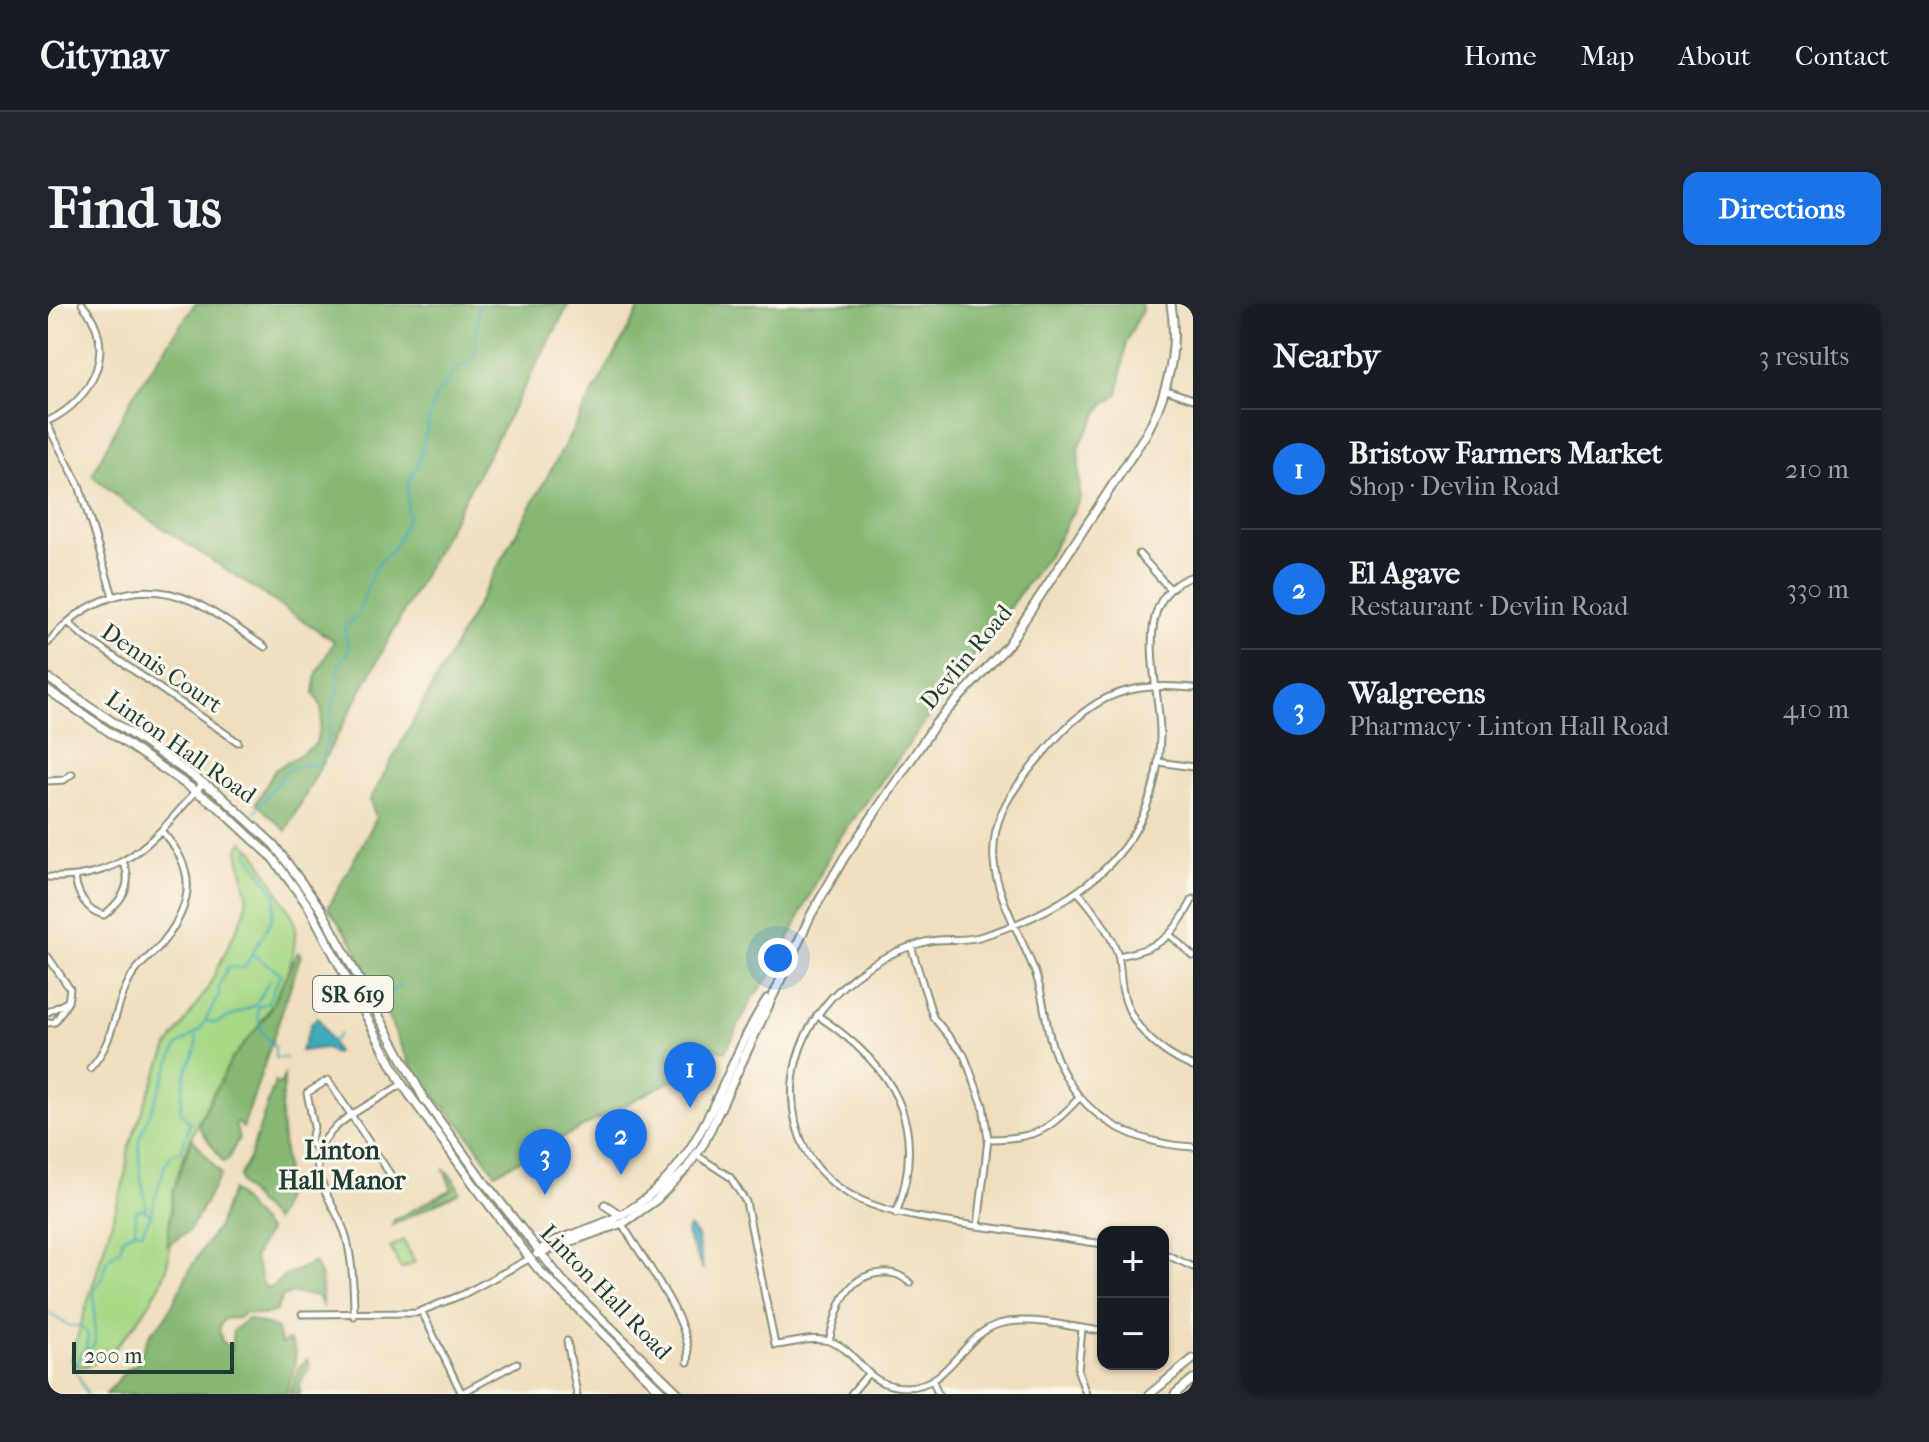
<!DOCTYPE html>
<html lang="en">
<head>
<meta charset="utf-8">
<style>
  :root { --surface:#171b24; --page:#20242c; --text:#f1f3f6; --muted:#9ea1a6; --line:#363941; --accent:#1a73e8 }
  body { margin:0; font-family:"IM FELL French Canon",serif; background:var(--page); color:var(--text) }
  .controls { position:absolute; right:24px; bottom:24px; display:grid; overflow:hidden; border-radius:16px; box-shadow:0 2px 6px #0004 }
  .controls button { width:72px; height:72px; display:grid; place-items:center; padding:0; border:0; border-bottom:2px solid var(--line); background:var(--surface); color:var(--text); font:40px sans-serif }
  .scale { position:absolute; left:24px; bottom:20px; width:162px; box-sizing:border-box; padding-left:8px; border:4px solid #1f3d34; border-top:0; font-size:22px; line-height:28px; white-space:nowrap; color:#1f3d34; -webkit-text-stroke:6px #fbf7ec; paint-order:stroke }
  .you { position:absolute; left:730px; top:654px; width:28px; height:28px; margin:-20px; border:6px solid #fff; border-radius:50%; background:#1a73e8; box-shadow:0 0 0 12px #1a73e833 }
  .badge { display:grid; place-items:center; width:52px; height:52px; border-radius:50%; background:var(--accent); color:#fff; font-size:26px; font-weight:700 }
  .pin { position:absolute; translate:-50% -66px; filter:drop-shadow(0 2px 4px #0008) }
  .pin::after { content:''; position:absolute; top:42px; width:28px; height:24px; background:inherit; clip-path:polygon(0 0,100% 0,50% 100%) }
  .list { margin:0; padding:0; list-style:none }
  h2 { display:flex; justify-content:space-between; align-items:center; height:104px; margin:0; padding:0 32px; font-size:34px }
  h2 small { font-size:26px; font-weight:400; color:var(--muted) }
  .list li { display:grid; grid-template-columns:52px 1fr auto; gap:24px; align-items:center; box-sizing:border-box; height:120px; padding:0 32px; border-top:2px solid var(--line) }
  .list b { display:block; font-size:30px; white-space:nowrap }
  .list p { margin:0; font-size:26px; white-space:nowrap; color:var(--muted) }
  .list em { font-size:26px; font-style:normal; color:var(--muted) }
  .map { position:relative; flex:none; width:1145px; height:1090px; overflow:hidden; border-radius:16px }
  header { display:flex; align-items:center; gap:48px; box-sizing:border-box; height:112px; padding:0 40px; background:var(--surface); border-bottom:2px solid var(--line) }
  header strong { font-size:38px }
  nav { display:flex; gap:44px; margin-inline-start:auto; font-size:28px }
  .intro { display:flex; align-items:center; justify-content:space-between; box-sizing:border-box; height:192px; padding:0 48px }
  h1 { margin:0; font-size:56px }
  .button { padding:20px 36px; border-radius:16px; background:var(--accent); color:#fff; font-size:28px; font-weight:700 }
  main { display:flex; gap:48px; padding:0 48px }
  aside { flex:1; background:var(--surface); border-radius:16px; box-shadow:0 2px 6px #0004 }
  .map>svg:first-child { display:block }
  .green { fill:#a8d886; stroke:#648a5d; stroke-width:2 }
  .forest { fill:#86b873; stroke:#527a54; stroke-width:2 }
  .water { fill:#3cabba; stroke:#2e7477; stroke-width:2 }
  .lines { fill:none; stroke-linecap:round; stroke-linejoin:round }
  .stream { stroke:#3cabba; stroke-width:2 }
  .minor-casing { stroke:#888e79; stroke-width:9 }
  .major-casing { stroke:#888e79; stroke-width:11 }
  .minor { stroke:#fff; stroke-width:5 }
  .major { stroke:#fff; stroke-width:7 }
  .labels { text-anchor:middle; stroke-width:6; stroke-linejoin:round; paint-order:stroke }
  .shield { fill:#fbf7ec; stroke:#61756b; stroke-width:2 }
  .shield-label { font-size:22px; font-weight:bold; fill:#1f3d34 }
  .street-label { font-size:24px; fill:#1f3d34; stroke:#fbf7ec }
  .neighbourhood-label { font-size:26px; font-weight:bold; fill:#1f3d34; stroke:#fbf7ec }
</style>
</head>
<body>
<header>
<strong>Citynav</strong>
<nav><a>Home</a><a>Map</a><a>About</a><a>Contact</a></nav>
</header>
<div class="intro"><h1>Find us</h1><a class="button">Directions</a></div>
<main>
<div class="map">
<svg width="1145" height="1090" viewBox="0 0 1145 1090">
  <rect width="100%" height="100%" fill="#fbf7ec"/>
  <filter id="ink" filterUnits="userSpaceOnUse"><feTurbulence type="fractalNoise" baseFrequency=".0125" numOctaves="2"/><feDisplacementMap in="SourceGraphic" scale="16" xChannelSelector="R" yChannelSelector="G"/><feConvolveMatrix kernelMatrix="1 2 1 2 8 2 1 2 1" color-interpolation-filters="sRGB"/></filter>
  <filter id="wash" filterUnits="userSpaceOnUse"><feTurbulence type="fractalNoise" baseFrequency=".006" numOctaves="4" result="noise"/><feDisplacementMap in="SourceGraphic" scale="32" xChannelSelector="R" yChannelSelector="G"/><feGaussianBlur stdDeviation="1.8" result="paint"/><feColorMatrix in="noise" values="0 0 0 0 0 0 0 0 0 0 0 0 0 0 0 0 0 1.4 0 .05"/><feComposite in="paint" operator="in"/></filter>
  <g filter="url(#wash)">
    <rect width="100%" height="100%" fill="#f0debe"/>
    <path class="green" d="M195 538 206 547 246 615C257 680 187 746 159 800 145 829 130 860 125 892 120 921 126 956 112 981 99 1005 59 1068 29 1062L24 1056 27 1040 77 874 81 842 100 790 120 743 161 682 197 607 199 590 190 546Z
      M355 936 367 958 353 965 342 943Z"/>
    <path class="forest" d="M147 0H521L238 527 208 499 227 466 267 441C272 422 280 407 266 390L268 371 286 337 77 199 44 171 84 93Z
      M594 0H1094V6L1078 38 1070 91 1055 101 1030 143 1032 195 1005 244 786 542 723 671 705 693 677 748 661 741 632 772 447 869 415 823 368 773 305 639 280 604 328 515 322 496Z
      M250 648 253 651 195 824 190 819 187 820 191 834 179 857 175 858 150 821 183 756 219 711Z
      M236 772C237 783 233 793 233 804 232 843 248 883 226 917L193 881 191 873 202 852 227 778 232 781Z
      M144 834 173 870 141 927 119 941 125 887Z
      M395 864 405 874 412 888 344 921 346 916 404 885Z
      M184 886 220 927 206 953 216 982 222 985 235 973 266 958 273 973 275 1004 270 992 245 989 234 993 228 1007 216 1011 196 1009 191 1014 176 1015 171 1023 174 1037 183 1045 185 1027 199 1015 228 1024 233 1040 241 1036C254 1052 244 1071 238 1090H58L79 1065 88 1061 102 1030 118 1013 143 963 170 922Z
      M259 1055 262 1063 251 1080 252 1090H242L251 1063Z"/>
    <path class="water" d="M270 713 288 747 286 750 276 744 253 747 264 718Z
      M641 923 649 932 655 966 638 930Z"/>
    <g class="lines">
      <path class="stream" d="M206 509 236 469 245 463 272 459 281 435 284 398 290 389V362L301 345 296 324 310 310 326 265 346 243 360 213 359 181 370 160 387 93 405 68 427 52 430 0
        M203 650 233 669 220 699 210 702
        M333 700 342 688 353 682
        M210 702C208 721 215 730 227 743V754H238
        M158 717 168 719 207 701 222 676
        M281 736H287L291 730
        M97 907 103 910 116 863 124 850 133 848 142 819 132 807C134 795 134 781 138 768 142 754 151 748 148 732
        M87 927 94 928 103 911
        M0 1009 22 1022H33L40 1031 38 1044
        M35 1046 43 1045 47 1038 46 986 54 976 59 956 72 945 75 933 87 927 88 907 99 904 92 869 91 836 129 742 152 726 171 691V681L180 663 196 664 224 615 228 592 200 550V542
        M34 1048 27 1065 39 1090"/>
    </g>
  </g>
  <g filter="url(#ink)">
    <g class="lines">
      <defs>
        <path id="minor" d="M1118 86 1145 95
          M0 117C46 95 71 43 34 0
          M0 122 31 181 65 292
          M1091 250 1121 284
          M20 318 34 331 190 438
          M0 339C34 296 91 273 144 297 170 309 194 328 217 343
          M1145 384C1061 375 1032 404 982 465 959 493 943 519 946 557 948 592 976 637 988 671 996 693 997 718 1004 741 1025 808 1077 839 1145 843
          M1111 458 1145 463
          M0 477 16 476 24 470
          M0 573C79 576 108 533 155 479
          M27 573C29 589 38 607 56 611 74 597 86 579 75 558
          M1030 588C1046 606 1062 627 1070 651 1073 663 1072 676 1075 688 1083 724 1112 749 1145 763
          M1123 632 1145 652
          M863 642 885 713 916 751 935 801 940 835 930 922
          M1070 652C1113 644 1125 633 1145 595
          M0 653 22 685 20 698 7 718 0 719
          M0 708 19 698
          M769 711C845 762 882 819 848 910
          M42 764C67 738 65 705 82 675 90 660 105 651 115 638 147 598 148 564 114 528
          M940 835C985 835 1000 828 1030 795
          M272 847 262 839 266 823 259 789 280 776 344 873
          M647 850 682 873 698 898 727 1041C745 1040 763 1032 781 1037 812 1046 814 1083 858 1083 903 1083 913 1031 951 1020 982 1011 1024 1024 1055 1027
          M574 920C593 952 647 1023 640 1058
          M1055 940C1013 934 971 927 929 922 858 912 769 905 748 820 728 733 796 659 877 638 895 633 914 638 931 633 985 617 1043 588 1077 542 1100 511 1111 472 1112 434 1114 383 1078 294 1145 272
          M1115 949 1145 963
          M374 1008 414 1090
          M254 1010 368 1009 416 990 481 955
          M306 1012C306 985 305 958 298 932 288 898 250 864 282 829 300 809 332 795 354 780
          M1034 1025 1030 1067 1038 1090
          M519 1037 529 1090
          M781 1037C789 1007 796 971 834 969 846 968 853 971 862 979
          M885 1077 890 1090
          M412 1090 469 1059
          M803 1090 819 1071"/>
        <path id="major" d="M0 374 170 489 226 541 273 605 376 795 434 875 514 976 631 1090
          M0 386 168 501 223 552 261 603 354 780 427 882 490 965 616 1090
          M557 901 572 911
          M490 949 577 918 608 896 639 864 656 839 764 609 796 554 888 419 960 341 1098 130C1120 89 1131 47 1123 0
          M489 950 498 941C526 928 557 922 583 905 659 857 673 766 719 695
          M1102 1090 1145 1055
          M1127 1090 1145 1075"/>
      </defs>
      <use href="#minor" class="minor-casing"/>
      <use href="#major" class="major-casing"/>
      <use href="#minor" class="minor"/>
      <use href="#major" class="major"/>
    </g>
  </g>
  <g class="labels">
    <rect class="shield" x="265" y="672" width="80" height="36" rx="6"/>
    <g class="shield-label">
      <text x="305" y="698">SR 619</text>
    </g>
    <g class="street-label">
      <text transform="translate(918 353) rotate(-50)" y="8">Devlin Road</text>
      <text transform="translate(114 364) rotate(34)" y="8">Dennis Court</text>
      <text transform="translate(133 443) rotate(35)" y="8">Linton Hall Road</text>
      <text transform="translate(558 988) rotate(46)" y="8">Linton Hall Road</text>
    </g>
    <g class="neighbourhood-label">
      <text x="294" y="855">Linton<tspan x="294" dy="30">Hall Manor</tspan></text>
    </g>
  </g>
</svg>
<div class="controls">
<button>+</button>
<button>−</button>
</div>
<div class="scale">200 m</div>
<div class="you"></div>
<div class="pin badge" style="left:642px;top:804px">1</div>
<div class="pin badge" style="left:573px;top:871px">2</div>
<div class="pin badge" style="left:497px;top:891px">3</div>
</div>
<aside>
<h2>Nearby<small>3 results</small></h2>
<ul class="list">
<li><span class="badge">1</span><div><b>Bristow Farmers Market</b><p>Shop · Devlin Road</p></div><em>210 m</em></li>
<li><span class="badge">2</span><div><b>El Agave</b><p>Restaurant · Devlin Road</p></div><em>330 m</em></li>
<li><span class="badge">3</span><div><b>Walgreens</b><p>Pharmacy · Linton Hall Road</p></div><em>410 m</em></li>
</ul>
</aside>
</main>
</body>
</html>
